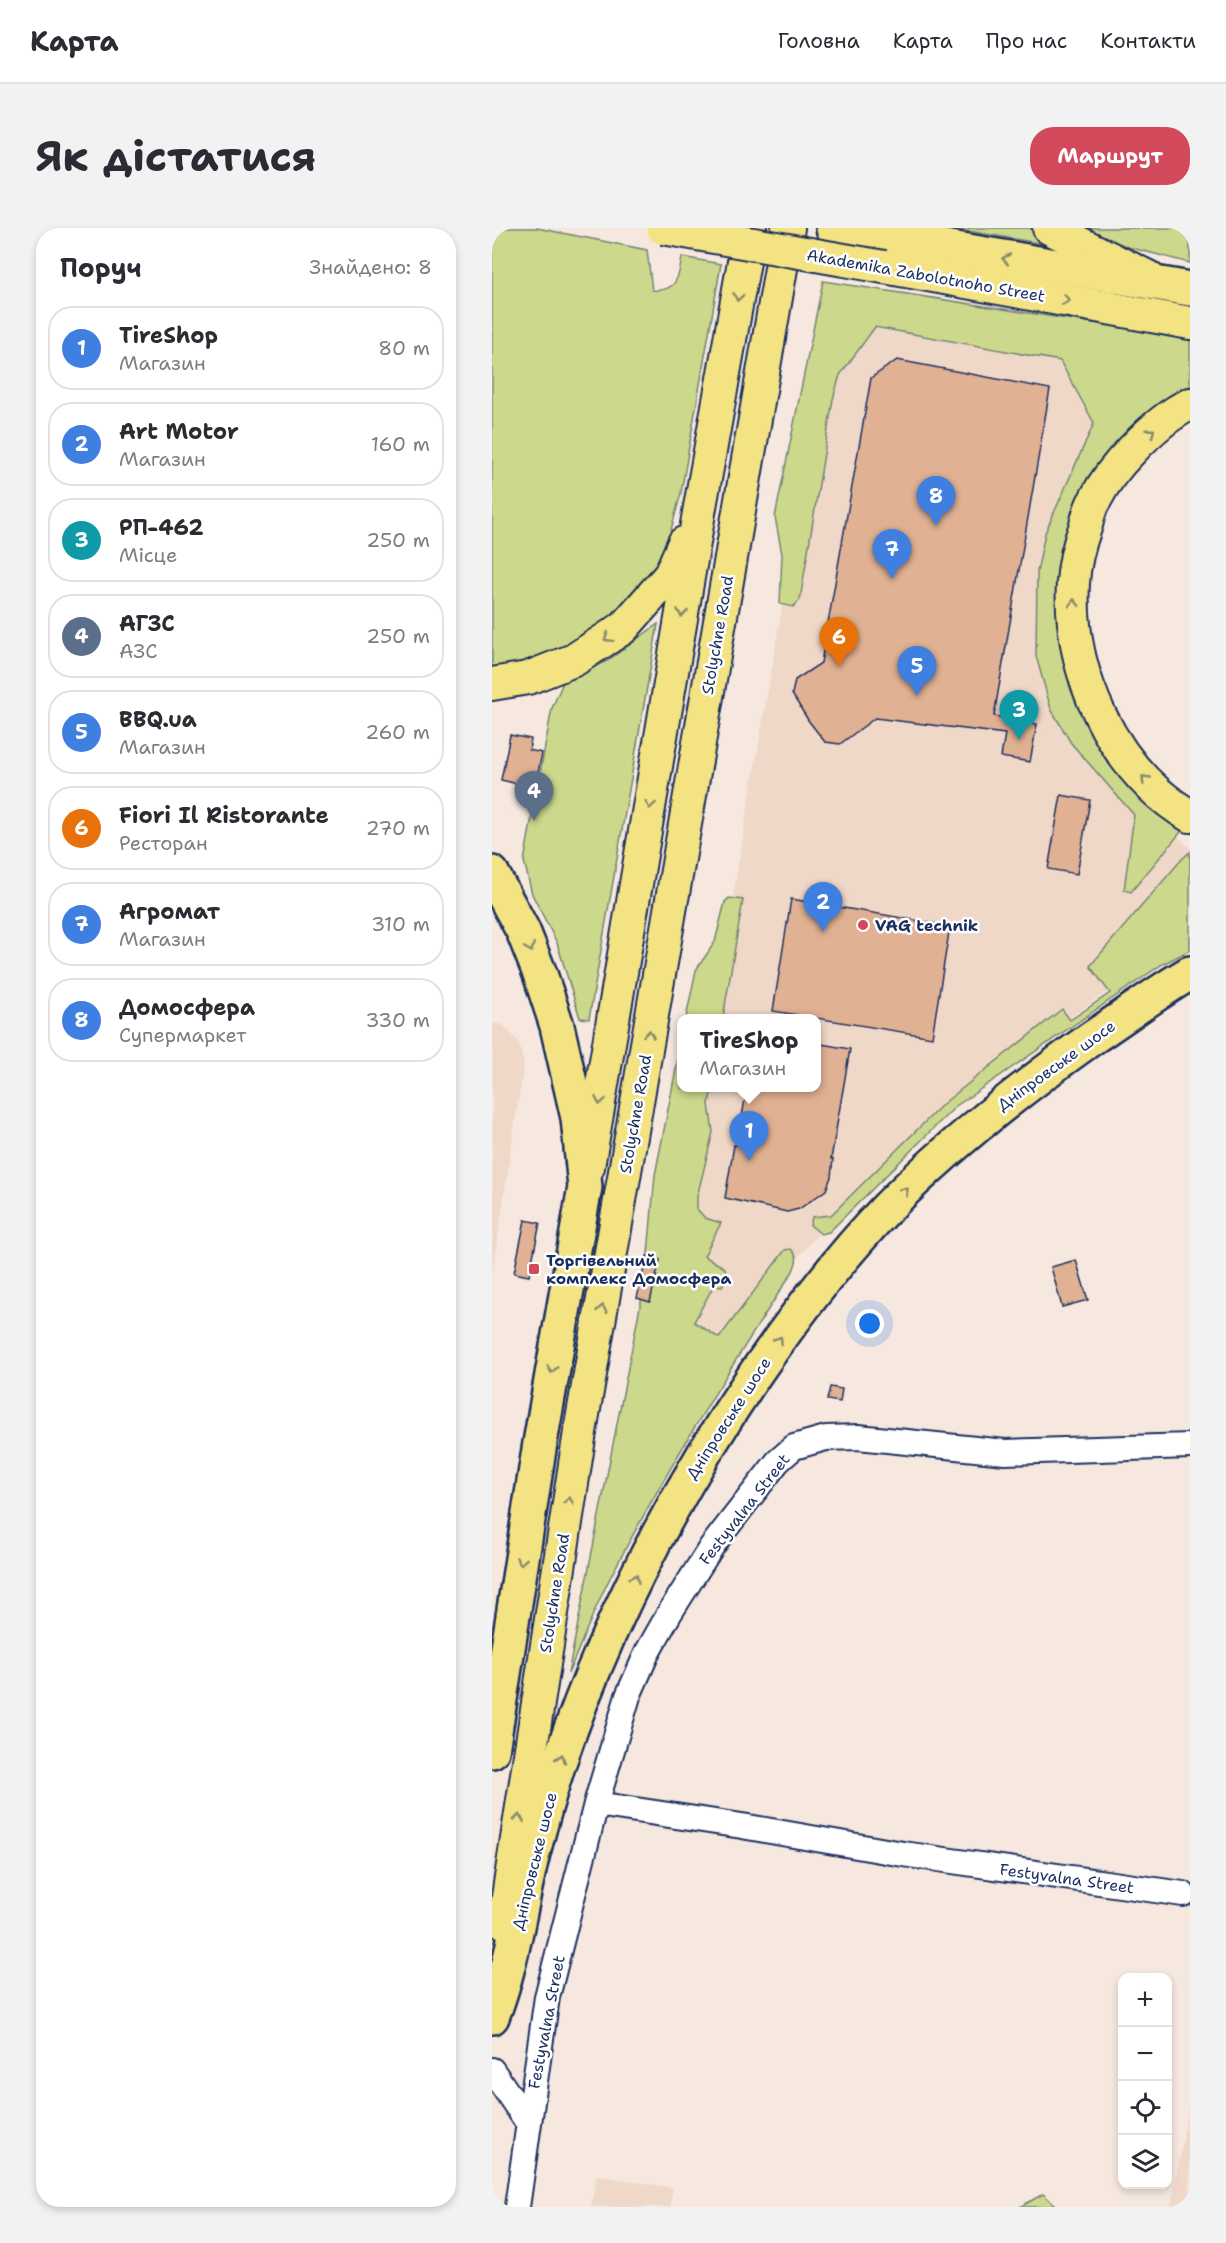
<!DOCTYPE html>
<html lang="uk">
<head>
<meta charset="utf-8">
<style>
  :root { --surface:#fff; --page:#f2f2f3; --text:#2b2b33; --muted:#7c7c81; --line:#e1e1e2; --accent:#d1495b }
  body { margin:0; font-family:"Shantell Sans",sans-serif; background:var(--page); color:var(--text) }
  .controls { position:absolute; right:18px; bottom:18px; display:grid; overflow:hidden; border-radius:12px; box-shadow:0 3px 9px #0003 }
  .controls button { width:54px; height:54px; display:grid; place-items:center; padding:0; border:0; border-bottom:2px solid var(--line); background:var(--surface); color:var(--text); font:30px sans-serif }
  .you { position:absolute; left:378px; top:1096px; width:21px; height:21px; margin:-15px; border:4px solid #fff; border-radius:50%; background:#1a73e8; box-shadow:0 0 0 9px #1a73e833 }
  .badge { display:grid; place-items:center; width:39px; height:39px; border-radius:50%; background:var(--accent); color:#fff; font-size:20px; font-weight:700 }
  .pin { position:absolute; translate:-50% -50px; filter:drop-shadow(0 2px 3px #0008) }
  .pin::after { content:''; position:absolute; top:32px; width:21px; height:18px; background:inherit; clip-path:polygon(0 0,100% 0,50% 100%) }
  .popup { position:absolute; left:185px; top:786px; width:144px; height:78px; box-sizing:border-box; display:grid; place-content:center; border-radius:12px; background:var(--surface); filter:drop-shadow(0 2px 4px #0005); font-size:20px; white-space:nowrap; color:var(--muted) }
  .popup b { font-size:22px; color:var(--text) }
  .popup::after { content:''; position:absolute; left:50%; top:100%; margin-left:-12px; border:12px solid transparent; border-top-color:var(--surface) }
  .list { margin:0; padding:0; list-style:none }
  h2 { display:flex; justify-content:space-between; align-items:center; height:78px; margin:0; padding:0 24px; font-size:26px }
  h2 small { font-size:20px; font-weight:400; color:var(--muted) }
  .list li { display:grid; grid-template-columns:39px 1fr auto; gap:18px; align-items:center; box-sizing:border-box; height:84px; margin:0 12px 12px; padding:0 12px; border:2px solid var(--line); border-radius:24px }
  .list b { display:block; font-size:22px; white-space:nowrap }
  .list p { margin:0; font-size:20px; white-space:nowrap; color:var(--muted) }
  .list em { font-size:20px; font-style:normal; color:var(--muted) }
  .icon { flex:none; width:33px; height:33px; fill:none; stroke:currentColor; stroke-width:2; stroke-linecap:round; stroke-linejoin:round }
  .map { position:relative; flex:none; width:698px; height:1979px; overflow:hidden; border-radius:24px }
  header { display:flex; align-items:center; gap:36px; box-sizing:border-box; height:84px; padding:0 30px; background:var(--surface); border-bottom:2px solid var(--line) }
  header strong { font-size:28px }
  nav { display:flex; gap:33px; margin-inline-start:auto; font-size:21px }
  .intro { display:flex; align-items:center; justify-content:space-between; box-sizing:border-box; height:144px; padding:0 36px }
  h1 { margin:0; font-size:42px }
  .button { padding:15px 27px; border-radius:24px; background:var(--accent); color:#fff; font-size:21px; font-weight:700 }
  main { display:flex; gap:36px; padding:0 36px }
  aside { flex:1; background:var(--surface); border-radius:24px; box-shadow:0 3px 9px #0003 }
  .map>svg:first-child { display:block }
  .built { fill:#f0d8c8 }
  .green { fill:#ccd88b; stroke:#748474; stroke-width:1.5 }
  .building { fill:#e1b193; stroke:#1b2f5e; stroke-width:1.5 }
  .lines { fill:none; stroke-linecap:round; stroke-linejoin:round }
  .minor-casing { stroke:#1b2f5e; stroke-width:28 }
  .major-casing { stroke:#1b2f5e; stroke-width:36 }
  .highway-casing { stroke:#1b2f5e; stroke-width:38 }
  .minor { stroke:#fff; stroke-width:24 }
  .major { stroke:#f4e382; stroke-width:32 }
  .highway { stroke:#f4e382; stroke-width:33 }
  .major-bridge-casing { stroke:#1b2f5e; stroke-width:36; stroke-linecap:butt }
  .major-bridge { stroke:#f4e382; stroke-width:32 }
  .oneway { stroke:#888970 }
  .poi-dot { fill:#d1495b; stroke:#fff; stroke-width:2 }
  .labels { text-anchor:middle; stroke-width:5; stroke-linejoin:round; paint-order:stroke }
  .street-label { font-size:16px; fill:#1b2f5e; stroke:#fff }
  .poi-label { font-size:16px; font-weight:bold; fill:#1b2f5e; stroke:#fff; text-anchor:start }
</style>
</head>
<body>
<header>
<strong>Карта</strong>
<nav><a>Головна</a><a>Карта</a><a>Про нас</a><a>Контакти</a></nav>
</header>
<div class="intro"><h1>Як дістатися</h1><a class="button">Маршрут</a></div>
<main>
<aside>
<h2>Поруч<small>Знайдено: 8</small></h2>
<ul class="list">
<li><span class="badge" style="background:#3f7fe0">1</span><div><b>TireShop</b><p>Магазин</p></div><em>80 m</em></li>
<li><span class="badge" style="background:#3f7fe0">2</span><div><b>Art Motor</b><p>Магазин</p></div><em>160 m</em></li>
<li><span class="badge" style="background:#0f9aa8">3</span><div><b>РП-462</b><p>Місце</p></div><em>250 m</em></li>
<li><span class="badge" style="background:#5c6f8a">4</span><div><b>АГЗС</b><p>АЗС</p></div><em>250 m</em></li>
<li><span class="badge" style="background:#3f7fe0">5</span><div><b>BBQ.ua</b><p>Магазин</p></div><em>260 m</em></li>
<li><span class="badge" style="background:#e8710a">6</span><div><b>Fiori Il Ristorante</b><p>Ресторан</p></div><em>270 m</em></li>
<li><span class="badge" style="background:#3f7fe0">7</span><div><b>Агромат</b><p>Магазин</p></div><em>310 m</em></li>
<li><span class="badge" style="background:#3f7fe0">8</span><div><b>Домосфера</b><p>Супермаркет</p></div><em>330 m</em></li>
</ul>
</aside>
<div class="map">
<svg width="698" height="1979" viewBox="0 0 698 1979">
  <rect width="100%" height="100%" fill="#f6e8df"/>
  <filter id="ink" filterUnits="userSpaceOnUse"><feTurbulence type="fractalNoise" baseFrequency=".0167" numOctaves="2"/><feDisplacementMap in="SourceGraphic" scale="12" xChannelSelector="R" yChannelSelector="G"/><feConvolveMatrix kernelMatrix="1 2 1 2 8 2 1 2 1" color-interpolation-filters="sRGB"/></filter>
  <g filter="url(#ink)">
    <path class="built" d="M383 99 568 133 602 194 559 325 608 533 698 620V706L533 821 453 883 336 995 227 1119 155 1086 209 860H324V790H220L300 321 341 147Z
      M0 795 11 797 26 813 32 836 0 1047Z
      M698 1870V1979H679Z
      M105 1947 181 1960 178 1979H99Z"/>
    <path class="green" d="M0 0H45L155 22 160 62C184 64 187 50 190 29L229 36 189 265 172 328 143 365 107 401 72 420 23 437 0 440Z
      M459 0H537L564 18Z
      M585 0H698V35L632 18Z
      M331 53 698 110V159L687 164 644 196 611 234 572 406 694 598 639 664 632 662 642 587 579 515 559 481 544 428 545 344 553 305 602 195 568 133 383 99 348 147 341 171 308 372 301 379 288 376 290 326 283 289Z
      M166 396 97 791 88 790 65 715 40 666 32 633 60 480 72 452 115 433Z
      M698 624V722L669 737 464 878 337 1004 329 1006 318 997 320 989 339 987 452 875 570 781 578 792 618 765 598 738 690 631Z
      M237 670 251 672 231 790H194L204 742 223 714 233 674Z
      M189 816 190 860H220L217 876 221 904 205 969V981L213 990 229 995 212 1028 233 1040 235 1050 230 1058 222 1057 202 1094 227 1110 293 1022 299 1021C307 1029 305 1033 301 1043 236 1142 173 1244 118 1350 102 1381 90 1414 76 1446L154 1048 163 947Z
      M551 1966 565 1979H528Z"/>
    <path class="building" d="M405 132 558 161 502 488 545 496 538 534 509 529 513 506 383 490 348 516 333 514 316 492 300 466 303 452 329 435 379 150Z
      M18 507 39 511 37 522 50 525 45 550 32 548 30 557 9 552Z
      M569 567 598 572 585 646 556 641Z
      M299 671 458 698 440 809 281 783Z
      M324 815 358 821 339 931H341L339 949 334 962 307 981 295 984 233 970 242 917H245L255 860H324Z
      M33 992 48 995 37 1048 22 1045Z
      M155 1028 168 1032 158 1074 145 1070Z
      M584 1032 596 1072 570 1079 559 1039Z
      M338 1159 350 1161 348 1174 335 1172Z"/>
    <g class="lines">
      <defs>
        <path id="minor" d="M104 1576 250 1598 411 1626 691 1666
          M0 1842 36 1895
          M25 1979 55 1769 104 1576 136 1468 155 1425 177 1386 220 1318 286 1233 302 1219 334 1210 366 1209 513 1224 698 1218"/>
        <path id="major" d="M557 0 656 49
          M392 39 698 95
          M698 176C677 186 657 204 641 221 626 236 613 252 603 272 598 279 596 289 594 297 587 316 582 335 581 355 576 444 620 542 698 588
          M0 456 36 450 82 432 131 400 178 347 192 315
          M96 939 208 279 258 0
          M12 1695 88 1204 296 0"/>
        <path id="highway" d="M341 0 698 61
          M0 645 31 703 48 746 65 798 86 890 93 959 48 1215 0 1523
          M0 1789C21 1736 27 1680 41 1625 49 1594 58 1562 68 1532 115 1393 183 1264 265 1143 304 1087 347 1030 395 980 458 916 527 862 600 810 633 788 664 765 698 745"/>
      </defs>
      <use href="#minor" class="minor-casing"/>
      <use href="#major" class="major-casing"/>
      <use href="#highway" class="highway-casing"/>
      <use href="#minor" class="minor"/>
      <use href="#major" class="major"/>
      <use href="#highway" class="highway"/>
      <defs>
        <path id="major-bridge" d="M171 0 392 39"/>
      </defs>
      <use href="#major-bridge" class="major-bridge-casing"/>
      <use href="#major-bridge" class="major-bridge"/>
    </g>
    <defs><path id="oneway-chevron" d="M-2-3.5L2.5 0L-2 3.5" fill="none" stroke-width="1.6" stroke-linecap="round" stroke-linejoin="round" transform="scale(1.5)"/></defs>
    <g class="oneway">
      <use href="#oneway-chevron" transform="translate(514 31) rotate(-170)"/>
      <use href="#oneway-chevron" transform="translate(246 69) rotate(100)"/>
      <use href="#oneway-chevron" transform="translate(574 72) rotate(10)"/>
      <use href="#oneway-chevron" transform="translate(659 204) rotate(-38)"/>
      <use href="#oneway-chevron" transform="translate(582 375) rotate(-92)"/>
      <use href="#oneway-chevron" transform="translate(190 385) rotate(99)"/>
      <use href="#oneway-chevron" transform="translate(116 410) rotate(148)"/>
      <use href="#oneway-chevron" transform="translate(653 551) rotate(-134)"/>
      <use href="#oneway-chevron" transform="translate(158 577) rotate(99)"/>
      <use href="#oneway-chevron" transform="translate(38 720) rotate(68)"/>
      <use href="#oneway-chevron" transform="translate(157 806) rotate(-80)"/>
      <use href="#oneway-chevron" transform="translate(108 873) rotate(100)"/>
      <use href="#oneway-chevron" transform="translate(413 963) rotate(-45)"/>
      <use href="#oneway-chevron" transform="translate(110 1081) rotate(-80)"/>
      <use href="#oneway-chevron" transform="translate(287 1112) rotate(-56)"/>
      <use href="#oneway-chevron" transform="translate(60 1141) rotate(100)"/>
      <use href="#oneway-chevron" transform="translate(77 1273) rotate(-81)"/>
      <use href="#oneway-chevron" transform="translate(29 1333) rotate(99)"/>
      <use href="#oneway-chevron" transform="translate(143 1350) rotate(-65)"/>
      <use href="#oneway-chevron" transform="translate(69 1530) rotate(-71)"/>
      <use href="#oneway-chevron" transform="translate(27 1590) rotate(-82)"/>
    </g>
  </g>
  <g class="poi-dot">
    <circle cx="371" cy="697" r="6"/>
    <rect x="36" y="1035" width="12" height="12" rx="3"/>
  </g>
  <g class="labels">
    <g class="street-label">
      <text transform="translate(434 47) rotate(10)" y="6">Akademika Zabolotnoho Street</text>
      <text transform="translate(225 407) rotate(-80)" y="6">Stolychne Road</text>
      <text transform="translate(564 837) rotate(-36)" y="6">Дніпровське шосе</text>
      <text transform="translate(143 886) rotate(-80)" y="6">Stolychne Road</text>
      <text transform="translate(236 1190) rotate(-57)" y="6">Дніпровське шосе</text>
      <text transform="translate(252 1281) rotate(-52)" y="6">Festyvalna Street</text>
      <text transform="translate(62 1365) rotate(-81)" y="6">Stolychne Road</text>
      <text transform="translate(42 1633) rotate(-76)" y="6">Дніпровське шосе</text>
      <text transform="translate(575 1650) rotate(8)" y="6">Festyvalna Street</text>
      <text transform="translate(54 1794) rotate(-79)" y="6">Festyvalna Street</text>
    </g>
    <g class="poi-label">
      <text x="383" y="703">VAG technik</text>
      <text x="54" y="1038">Торгівельний<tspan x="54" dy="18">комплекс Домосфера</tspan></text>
    </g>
  </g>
</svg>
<div class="controls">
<button>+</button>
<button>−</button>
<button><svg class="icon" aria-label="locate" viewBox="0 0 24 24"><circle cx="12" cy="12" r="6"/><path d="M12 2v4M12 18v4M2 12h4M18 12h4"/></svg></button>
<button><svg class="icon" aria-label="layers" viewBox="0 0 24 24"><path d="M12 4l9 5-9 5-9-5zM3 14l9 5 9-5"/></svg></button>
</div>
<div class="you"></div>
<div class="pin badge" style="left:257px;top:933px;background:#3f7fe0">1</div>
<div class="popup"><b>TireShop</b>Магазин</div>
<div class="pin badge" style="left:331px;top:704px;background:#3f7fe0">2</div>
<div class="pin badge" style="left:527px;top:512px;background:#0f9aa8">3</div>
<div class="pin badge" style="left:42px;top:593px;background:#5c6f8a">4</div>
<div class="pin badge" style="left:425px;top:468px;background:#3f7fe0">5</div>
<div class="pin badge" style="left:347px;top:439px;background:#e8710a">6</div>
<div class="pin badge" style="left:400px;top:351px;background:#3f7fe0">7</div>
<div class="pin badge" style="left:444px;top:298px;background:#3f7fe0">8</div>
</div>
</main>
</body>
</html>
